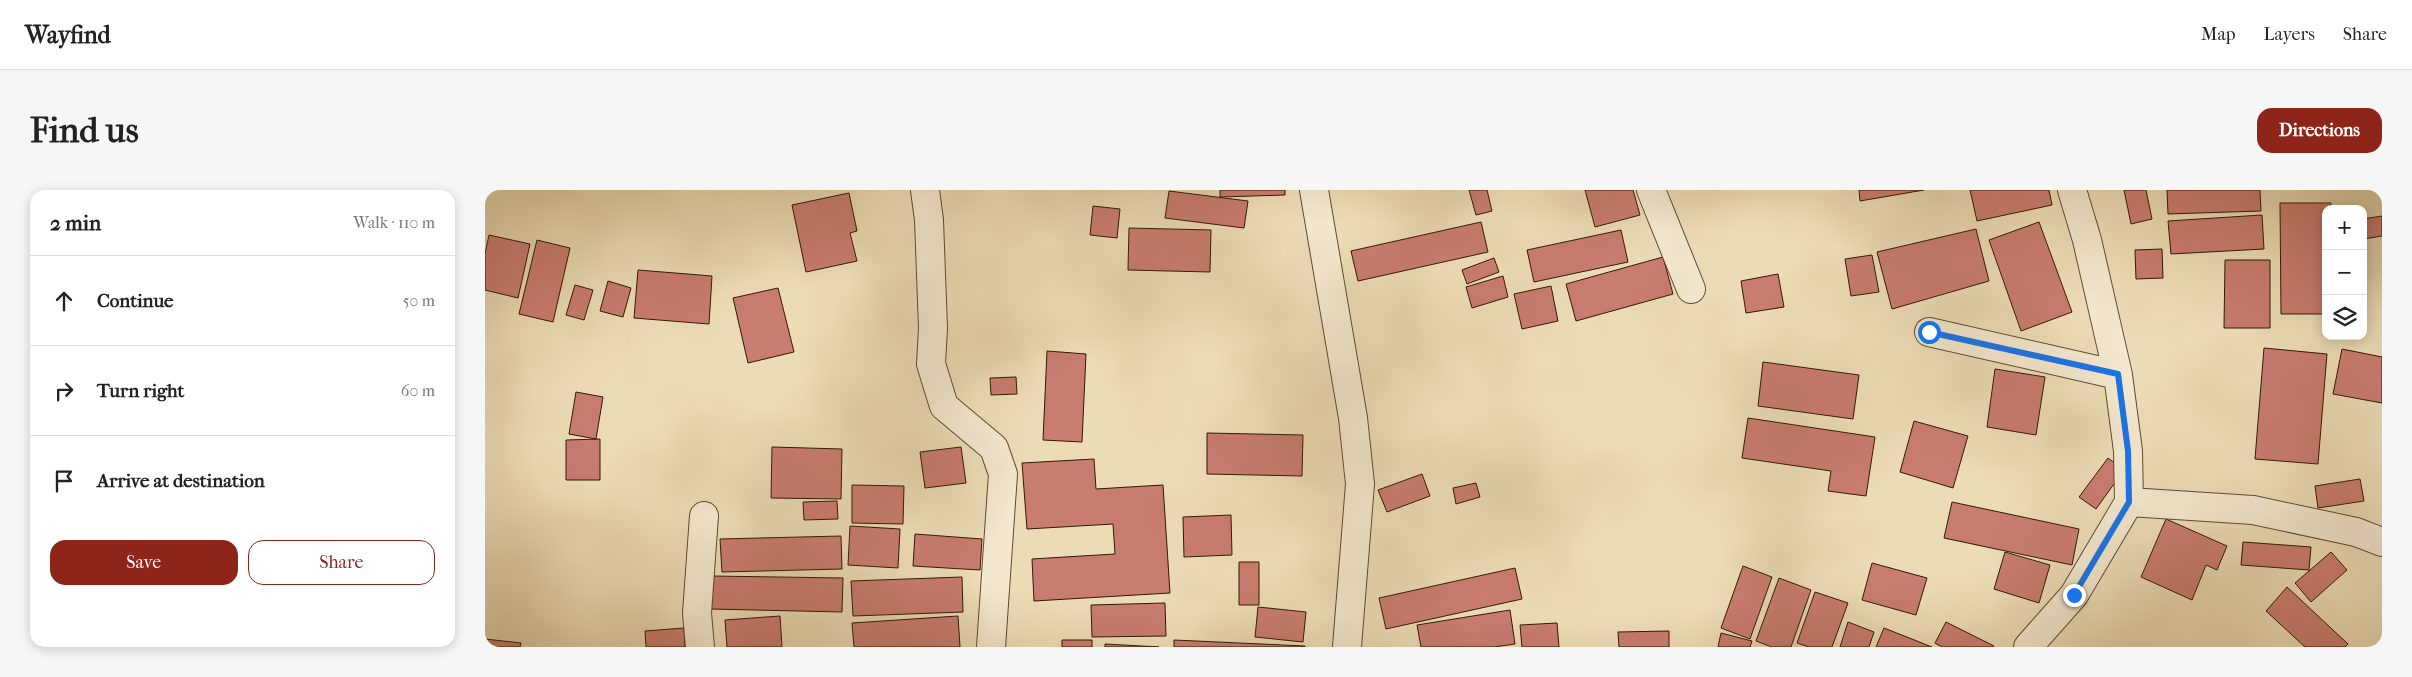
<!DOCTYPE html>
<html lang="en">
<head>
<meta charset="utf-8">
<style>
  :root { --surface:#fff; --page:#f6f6f6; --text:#222; --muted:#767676; --line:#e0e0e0; --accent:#8f2418 }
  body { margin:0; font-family:"IM FELL French Canon",serif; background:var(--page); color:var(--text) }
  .controls { position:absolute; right:15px; top:15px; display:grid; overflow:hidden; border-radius:10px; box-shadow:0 2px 12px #0003 }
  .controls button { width:45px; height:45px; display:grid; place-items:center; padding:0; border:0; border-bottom:1px solid var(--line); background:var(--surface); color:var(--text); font:25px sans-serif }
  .stop { position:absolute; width:15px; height:15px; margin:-11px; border:4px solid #1a73e8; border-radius:50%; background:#fff }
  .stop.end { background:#1a73e8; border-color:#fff; box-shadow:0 1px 5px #0008 }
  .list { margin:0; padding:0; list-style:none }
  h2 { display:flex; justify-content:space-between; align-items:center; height:65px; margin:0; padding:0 20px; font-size:21px }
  h2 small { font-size:16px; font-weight:400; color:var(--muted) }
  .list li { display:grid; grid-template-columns:32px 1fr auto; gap:15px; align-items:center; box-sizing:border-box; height:90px; padding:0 20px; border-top:1px solid var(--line) }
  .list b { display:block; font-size:19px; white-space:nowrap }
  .list em { font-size:16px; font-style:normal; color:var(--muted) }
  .actions { display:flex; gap:10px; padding:15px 20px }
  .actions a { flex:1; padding:11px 0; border:1px solid var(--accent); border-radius:15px; text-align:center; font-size:18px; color:var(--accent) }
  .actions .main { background:var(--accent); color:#fff }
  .icon { flex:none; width:28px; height:28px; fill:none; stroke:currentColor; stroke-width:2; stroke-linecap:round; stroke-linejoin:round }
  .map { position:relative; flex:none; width:1897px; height:457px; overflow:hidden; border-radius:15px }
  header { display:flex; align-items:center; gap:30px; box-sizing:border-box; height:70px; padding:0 25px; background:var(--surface); border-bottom:1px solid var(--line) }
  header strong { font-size:24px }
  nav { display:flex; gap:28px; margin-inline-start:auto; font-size:18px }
  .intro { display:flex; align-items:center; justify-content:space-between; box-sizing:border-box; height:120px; padding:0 30px }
  h1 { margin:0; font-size:35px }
  .button { padding:12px 22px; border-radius:15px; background:var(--accent); color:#fff; font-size:18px; font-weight:700 }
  main { display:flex; gap:30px; padding:0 30px }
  aside { flex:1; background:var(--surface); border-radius:15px; box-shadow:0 2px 12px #0003 }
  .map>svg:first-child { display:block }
  .building { fill:#c97c70; stroke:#311903 }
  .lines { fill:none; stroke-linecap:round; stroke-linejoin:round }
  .street-casing { stroke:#604a30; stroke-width:30 }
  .street { stroke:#f3e8cf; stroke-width:28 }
  .route { stroke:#1a73e8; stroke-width:6 }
</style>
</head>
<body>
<header>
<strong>Wayfind</strong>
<nav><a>Map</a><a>Layers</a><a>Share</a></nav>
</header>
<div class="intro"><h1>Find us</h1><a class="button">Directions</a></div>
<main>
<aside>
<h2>2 min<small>Walk · 110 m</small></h2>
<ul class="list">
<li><svg class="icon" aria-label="ahead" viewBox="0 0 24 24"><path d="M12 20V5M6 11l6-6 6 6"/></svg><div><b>Continue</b></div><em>50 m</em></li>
<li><svg class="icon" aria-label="right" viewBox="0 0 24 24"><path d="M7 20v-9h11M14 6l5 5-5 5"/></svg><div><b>Turn right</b></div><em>60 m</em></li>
<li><svg class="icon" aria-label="arrive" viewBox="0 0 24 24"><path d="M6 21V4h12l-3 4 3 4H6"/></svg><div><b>Arrive at destination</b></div></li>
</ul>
<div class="actions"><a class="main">Save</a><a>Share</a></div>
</aside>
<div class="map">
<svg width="1897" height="457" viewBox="0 0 1897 457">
  <rect width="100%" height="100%" fill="#ecdcb5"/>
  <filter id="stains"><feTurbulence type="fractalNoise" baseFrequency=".004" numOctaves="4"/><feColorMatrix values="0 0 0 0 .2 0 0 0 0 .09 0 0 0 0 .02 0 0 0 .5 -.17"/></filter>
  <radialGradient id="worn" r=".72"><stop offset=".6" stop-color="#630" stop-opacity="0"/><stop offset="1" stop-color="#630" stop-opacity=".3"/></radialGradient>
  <path class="building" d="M735 0H800V5L735 7Z
    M984 0H1002L1007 21 991 25Z
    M1100 0H1148L1155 25 1110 37Z
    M1374 0H1439L1375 11Z
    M1485 0H1564L1567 15 1492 31Z
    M1639 0H1661L1667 29 1646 34Z
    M1682 0H1775L1776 21 1683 24Z
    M684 1 763 11 759 38 680 28Z
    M364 3 372 41 365 43 372 71 321 82 307 15Z
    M1795 13H1846V19H1841V124H1796Z
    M608 16 635 19 632 48 605 45Z
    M1777 25 1779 59 1686 64 1683 31Z
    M1897 26V46L1879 49 1878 29Z
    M996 32 1003 62 873 91 866 61Z
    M1554 32 1587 122 1536 141 1504 50Z
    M644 38 726 40 725 82 643 80Z
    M1491 39 1504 91 1407 119 1392 62Z
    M1136 40 1143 72 1049 92 1042 60Z
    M4 45 45 54 33 108 0 100V64Z
    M52 50 85 58 68 132 34 124Z
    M1677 59 1678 88 1651 89 1650 60Z
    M1387 65 1394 102 1366 106 1360 69Z
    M1178 67 1188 104 1091 131 1081 94Z
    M1009 68 1014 82 982 94 977 80Z
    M1740 70H1785V138H1739Z
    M153 80 227 86 224 134 149 128Z
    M1293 84 1299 117 1261 123 1256 91Z
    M1018 86 1023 107 987 118 981 97Z
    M123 91 146 98 138 127 115 121Z
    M90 95 108 100 99 130 81 125Z
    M1066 96 1073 131 1037 139 1029 104Z
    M293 98 309 162 263 173 248 108Z
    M1779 158 1842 164 1833 274 1770 269Z
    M1857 159 1897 167V213L1848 204Z
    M562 161 601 164 597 252 558 250Z
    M1278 172 1374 185 1368 229 1273 216Z
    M1510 179 1560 187 1551 245 1502 237Z
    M531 187 532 204 506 205 505 188Z
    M91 202 118 207 111 249 84 244Z
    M1263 228 1390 247 1381 306 1343 301 1346 281 1257 268Z
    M1429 231 1483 246 1468 298 1415 282Z
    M722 243 818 245 817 286 722 284Z
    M115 249V290H81V250Z
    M287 257 357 259 356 309 286 308Z
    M476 257 481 293 440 298 435 262Z
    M1623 268 1639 280 1611 319 1594 307Z
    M609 269 611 299 678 295 685 403 549 411 547 369 630 364 628 334 542 339 537 273Z
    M937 284 945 306 902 322 893 300Z
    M1875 289 1879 311 1833 318 1830 296Z
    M991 293 995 307 971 314 968 298Z
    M367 295 419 296 418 334 367 333Z
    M352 311 353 329 319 330 318 312Z
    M1467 312 1594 339 1587 375 1459 348Z
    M746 325 747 365 699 367 698 327Z
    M1681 329 1742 356 1732 380 1721 375 1707 410 1656 387Z
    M365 336 415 339 413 378 363 375Z
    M430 344 497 349 495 380 428 376Z
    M356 346 357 379 237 382 235 349Z
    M1758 352 1826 357 1824 380 1756 375Z
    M1520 362 1565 375 1554 413 1509 399Z
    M1846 362 1862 380 1826 412 1810 393Z
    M754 372H774V415H754Z
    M1387 373 1442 388 1431 425 1377 410Z
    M1258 376 1287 387 1265 449 1236 438Z
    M1030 378 1037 409 901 439 894 408Z
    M227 386 358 388 357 422 226 419Z
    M477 387 478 422 368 426 366 391Z
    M1294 388 1326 400 1306 457H1287L1271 451Z
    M1802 397 1863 454 1860 457H1820L1781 421Z
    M1330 402 1363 413 1347 457H1324L1312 453Z
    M680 413 681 446 607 447 606 415Z
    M773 417 821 422 818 452 770 447Z
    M1025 420 1030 454 1009 457H936L932 435Z
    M295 426 297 457H242L240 430Z
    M473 426 475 457H369L367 433Z
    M1363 432 1389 442 1384 457H1355Z
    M1461 432 1509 456 1508 457H1457L1450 453Z
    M1072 433 1074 457H1037L1035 435Z
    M199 438 200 457H161L160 441Z
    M1399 438 1447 457H1391Z
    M1184 441V457H1134L1133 442Z
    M1236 443 1267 451 1265 457H1233Z
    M0 449 36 453 35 457H0Z
    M577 450H607V457H577Z
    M689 450 820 456V457H689Z
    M620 454 674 457H620Z"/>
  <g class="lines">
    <defs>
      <path id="street" d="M440 0 444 30 448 138 446 174 459 216 509 258 518 284 506 457
        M829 0 868 228 875 294 862 457
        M1166 0 1206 99
        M1444 142 1633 185
        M1644 312 1768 320 1871 342 1897 352
        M215 457 212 423 219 326
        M1543 457 1589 405 1644 312 1643 261 1633 185 1602 50 1587 0"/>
    </defs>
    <use href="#street" class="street-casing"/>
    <use href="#street" class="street"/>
  </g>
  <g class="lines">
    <path class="route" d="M1444 142 1633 184 1643 261 1644 312 1589 405"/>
  </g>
  <rect width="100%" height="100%" filter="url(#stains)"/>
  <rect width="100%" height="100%" fill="url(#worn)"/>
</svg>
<div class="controls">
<button>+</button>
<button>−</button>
<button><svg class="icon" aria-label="layers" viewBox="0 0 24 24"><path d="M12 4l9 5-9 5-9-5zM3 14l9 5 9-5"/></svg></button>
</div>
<div class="stop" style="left:1444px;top:142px"></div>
<div class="stop end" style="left:1589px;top:405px"></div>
</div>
</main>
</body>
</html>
